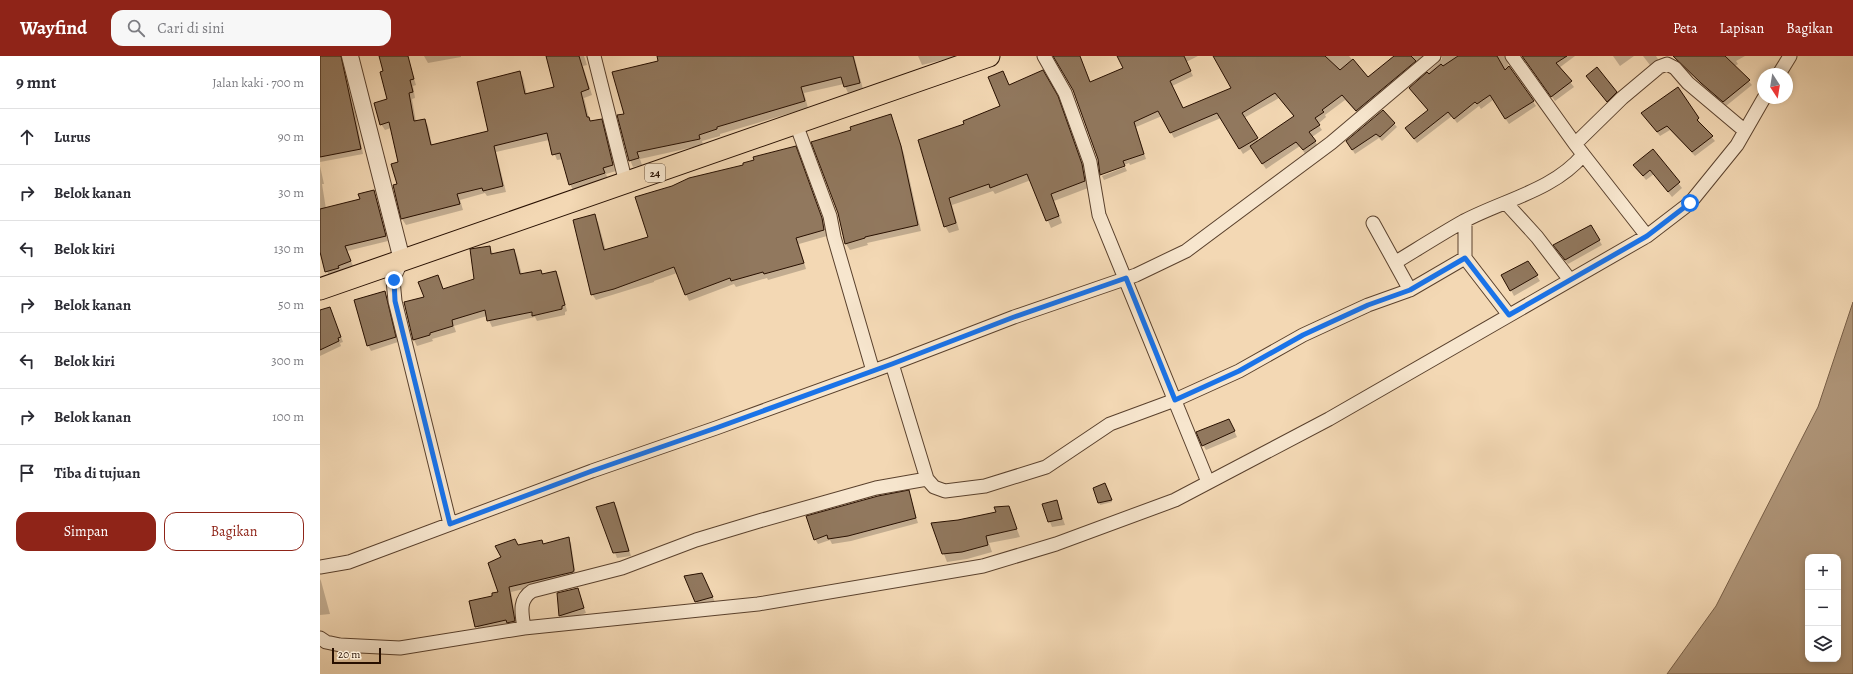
<!DOCTYPE html>
<html lang="id">
<head>
<meta charset="utf-8">
<style>
  :root { --surface:#fff; --page:#f7f7f7; --text:#2b2b33; --muted:#7c7c81; --line:#e1e1e2; --accent:#8f2418 }
  body { margin:0; font-family:Alegreya,serif; background:var(--page); color:var(--text) }
  .controls { position:absolute; right:12px; bottom:12px; display:grid; overflow:hidden; border-radius:8px; box-shadow:0 2px 6px #0003 }
  .controls button { width:36px; height:36px; display:grid; place-items:center; padding:0; border:0; border-bottom:1px solid var(--line); background:var(--surface); color:var(--text); font:20px sans-serif }
  .compass { position:absolute; left:1437px; top:12px; width:36px; height:36px; border-radius:50%; background:var(--surface); box-shadow:0 2px 6px #0003; rotate:168deg }
  .scale { position:absolute; left:12px; bottom:10px; width:49px; box-sizing:border-box; padding-left:4px; border:2px solid #270f00; border-top:0; font-size:11px; line-height:14px; white-space:nowrap; color:#270f00; -webkit-text-stroke:3px #f7e6ce; paint-order:stroke }
  .stop { position:absolute; width:12px; height:12px; margin:-9px; border:3px solid #1a73e8; border-radius:50%; background:#fff }
  .stop.end { background:#1a73e8; border-color:#fff; box-shadow:0 1px 4px #0008 }
  .list { margin:0; padding:0; list-style:none }
  h2 { display:flex; justify-content:space-between; align-items:center; height:52px; margin:0; padding:0 16px; font-size:17px }
  h2 small { font-size:13px; font-weight:400; color:var(--muted) }
  .list li { display:grid; grid-template-columns:26px 1fr auto; gap:12px; align-items:center; box-sizing:border-box; height:56px; padding:0 16px; border-top:1px solid var(--line) }
  .list b { display:block; font-size:15px; white-space:nowrap }
  .list em { font-size:13px; font-style:normal; color:var(--muted) }
  .actions { display:flex; gap:8px; padding:12px 16px }
  .actions a { flex:1; padding:9px 0; border:1px solid var(--accent); border-radius:12px; text-align:center; font-size:14px; color:var(--accent) }
  .actions .main { background:var(--accent); color:#fff }
  .icon { flex:none; width:22px; height:22px; fill:none; stroke:currentColor; stroke-width:2; stroke-linecap:round; stroke-linejoin:round }
  .map { position:relative; flex:none; width:1533px; height:618px; overflow:hidden }
  header { display:flex; align-items:center; gap:24px; box-sizing:border-box; height:56px; padding:0 20px; background:var(--accent); color:#fff }
  header strong { font-size:19px }
  nav { display:flex; gap:22px; margin-inline-start:auto; font-size:14px }
  .search { width:280px; height:36px; background:var(--page); display:flex; align-items:center; gap:10px; box-sizing:border-box; padding:0 14px; border-radius:12px; color:var(--muted); font-size:15px }
  main { display:flex }
  aside { flex:1; background:var(--surface) }
  .map>svg:first-child { display:block }
  .water { fill:#ae9477; stroke:#785f47; fill-rule:evenodd }
  .shadow { fill:#0003; fill-rule:evenodd }
  .building { fill:#91785e; stroke:#270f00 }
  .lines { fill:none; stroke-linecap:round; stroke-linejoin:round }
  .minor-casing { stroke:#5a412d; stroke-width:15 }
  .tertiary-casing { stroke:#5a412d; stroke-width:18 }
  .trunk-casing { stroke:#270f00; stroke-width:23 }
  .minor { stroke:#f7e6ce; stroke-width:13 }
  .tertiary { stroke:#f7e6ce; stroke-width:16 }
  .trunk { stroke:#f3d8b4; stroke-width:21 }
  .route { stroke:#1a73e8; stroke-width:5 }
  .labels { text-anchor:middle; stroke-width:3; stroke-linejoin:round; paint-order:stroke }
  .shield { fill:#f7e6ce; stroke:#65503e; stroke-width:1 }
  .shield-label { font-size:11px; font-weight:bold; fill:#270f00 }
</style>
</head>
<body>
<header>
<strong>Wayfind</strong>
<div class="search"><svg class="icon" aria-label="search" viewBox="0 0 24 24"><circle cx="10" cy="10" r="6"/><path d="M15 15l6 6"/></svg>Cari di sini</div>
<nav><a>Peta</a><a>Lapisan</a><a>Bagikan</a></nav>
</header>
<main>
<aside>
<h2>9 mnt<small>Jalan kaki · 700 m</small></h2>
<ul class="list">
<li><svg class="icon" aria-label="ahead" viewBox="0 0 24 24"><path d="M12 20V5M6 11l6-6 6 6"/></svg><div><b>Lurus</b></div><em>90 m</em></li>
<li><svg class="icon" aria-label="right" viewBox="0 0 24 24"><path d="M7 20v-9h11M14 6l5 5-5 5"/></svg><div><b>Belok kanan</b></div><em>30 m</em></li>
<li><svg class="icon" aria-label="left" viewBox="0 0 24 24"><path d="M17 20v-9H6M10 6l-5 5 5 5"/></svg><div><b>Belok kiri</b></div><em>130 m</em></li>
<li><svg class="icon" aria-label="right" viewBox="0 0 24 24"><path d="M7 20v-9h11M14 6l5 5-5 5"/></svg><div><b>Belok kanan</b></div><em>50 m</em></li>
<li><svg class="icon" aria-label="left" viewBox="0 0 24 24"><path d="M17 20v-9H6M10 6l-5 5 5 5"/></svg><div><b>Belok kiri</b></div><em>300 m</em></li>
<li><svg class="icon" aria-label="right" viewBox="0 0 24 24"><path d="M7 20v-9h11M14 6l5 5-5 5"/></svg><div><b>Belok kanan</b></div><em>100 m</em></li>
<li><svg class="icon" aria-label="arrive" viewBox="0 0 24 24"><path d="M6 21V4h12l-3 4 3 4H6"/></svg><div><b>Tiba di tujuan</b></div></li>
</ul>
<div class="actions"><a class="main">Simpan</a><a>Bagikan</a></div>
</aside>
<div class="map">
<svg width="1533" height="618" viewBox="0 0 1533 618">
  <rect width="100%" height="100%" fill="#f3d8b4"/>
  <filter id="stains"><feTurbulence type="fractalNoise" baseFrequency=".005" numOctaves="4"/><feColorMatrix values="0 0 0 0 .2 0 0 0 0 .09 0 0 0 0 .02 0 0 0 .5 -.17"/></filter>
  <radialGradient id="worn" r=".72"><stop offset=".6" stop-color="#630" stop-opacity="0"/><stop offset="1" stop-color="#630" stop-opacity=".3"/></radialGradient>
  <path class="water" d="M1533 246V618H1347L1396 550 1498 351ZM1488 501H1518V603H1488Z"/>
  <path class="shadow" d="M0 0H24L23 8 36 60 43 98 0 106Z
    M60 0H79L90 10 96 29 93 30 95 42 92 43 96 66 105 64 108 70 112 89 170 76 199 16 203 22 207 39 235 31 227 0H264L267 9 263 10 272 39 264 42 269 62 271 66 281 64 285 70 296 115 286 118 288 123 253 134 250 128 243 103 237 104 229 84 176 96 186 136 167 140 165 137 140 144 143 154 86 169 82 163 78 129 79 106 71 72 65 74 61 68 68 44Z
    M104 0H141V1L108 7Z
    M338 0H534L543 33 528 37 524 28 484 37 488 52 400 78V80L382 85 383 89 320 103 322 109 313 111 310 104 305 58 340 5Z
    M598 0H639L602 9Z
    M734 0H760L771 27 804 12 798 0H878L866 6 873 20 852 30 863 53 912 32 894 0H1029L1048 22 1076 0H1112L1040 60 1025 44 1005 59 1006 61 998 68 1002 74 992 81 998 90 986 99 980 90 946 113 932 92 923 98 901 62 854 82 842 60 816 71 826 103 810 109 809 107 782 118V119L778 103 753 34ZM959 42 974 61 938 85 924 62Z
    M1122 0H1189L1187 3 1188 9 1216 50 1189 68 1173 44 1161 53 1159 50 1137 67 1132 60 1097 87 1089 77 1108 55 1090 32 1122 3Z
    M1202 0H1255L1239 12 1254 31 1235 45Z
    M1293 0H1314L1300 10Z
    M1323 0H1336L1341 8 1333 13Z
    M1353 0H1425L1416 5 1418 8 1415 10 1432 29 1406 50 1385 32Z
    M722 16 741 48 766 116 768 132 734 145 742 167 731 172 711 124 675 138 673 135 632 149 639 174 629 177 625 170 599 84 646 68 681 50 683 17 689 30Z
    M1267 20 1296 37 1299 42 1290 50Z
    M1063 55 1077 71 1062 85 1059 82 1035 98 1027 85Z
    M1322 57 1378 63 1380 68 1395 85 1375 100 1350 74 1340 80Z
    M571 59 584 98 601 175 547 187 548 189 530 194 526 188 518 157 532 74Z
    M475 91 505 169 507 180 479 188 486 213 448 224 447 222 416 231 414 228 369 245 357 217 334 225V226L276 244 272 238 274 160 278 166 286 195 329 181 425 109Z
    M1333 95 1362 132 1352 141 1334 118 1326 124 1314 109Z
    M0 110 4 128H2L6 153 41 144 54 135 68 185 27 195 33 210 9 220 0 196Z
    M805 111 807 115 784 124 782 120Z
    M1271 170 1282 189 1248 208 1237 194Z
    M170 191 173 198 194 194 197 200 202 219 220 215 223 219 236 216 239 222 247 255 245 256V259L217 265 215 261 172 271 167 260 134 270 136 276 112 283 113 285 97 290 94 284 105 241 117 220 123 234 155 224Z
    M1208 206 1220 225 1194 240 1183 219Z
    M64 236 67 241 78 286 51 295 48 289Z
    M0 255 12 257 23 286 20 287 21 290 0 300Z
    M912 370 917 381 886 394 883 389Z
    M786 431 792 446 780 449 775 432Z
    M588 435 598 467 531 485 512 488 510 484 498 488 495 483Z
    M737 445 745 469 732 471 723 449Z
    M294 447 297 452 311 500 297 502 278 452Z
    M688 451 700 481 669 487 672 496 647 503 627 506 612 468 638 465 677 457Z
    M248 482 251 487 256 521 191 536 197 570 159 576 150 545 174 541 179 537 183 501 198 490 221 485 224 489Z
    M382 518 395 546 379 550 376 545Z
    M0 523 1 525 10 558 0 559Z
    M257 533 266 557 243 565 240 559Z"/>
  <path class="building" d="M0 0H21L41 93 0 101Z
    M59 0H88L94 23 90 24 93 36 89 37 94 65 105 63 111 89 168 75 157 26 200 15 205 38 234 31 226 0H259L269 33 261 36 267 61H269L270 65 282 63 293 109 283 112 285 117 249 129 240 97 232 99 227 77 174 90 183 130 163 135 162 132 137 138 140 148 81 163 73 129 77 128 71 108 78 106 69 66 60 69 54 47 67 43 60 16 63 15Z
    M337 0H533L540 27 524 31 521 21 481 31 485 45 397 71V73L379 79 380 83 317 96 319 102 309 105 297 59 304 58 292 16 338 5Z
    M733 0H760L770 26 803 12 797 0H864L871 15 850 25 863 52 911 32 893 0H1005L1020 14 1033 3 1048 21 1074 0H1091L1096 5 1036 55 1022 39 1002 54 1004 56 995 62 1000 69 989 76 996 85 983 94 976 86 942 108 930 90 974 60 955 37 922 57 938 82 919 93 897 57 850 77 838 55 814 66 824 98 803 105 805 110 780 119 778 103 753 34Z
    M1138 0H1177L1185 14 1189 10 1214 45 1185 63 1170 39 1157 48 1155 46 1134 63 1128 56 1094 83 1085 72 1108 54 1089 32 1107 16 1109 18 1121 8 1123 10Z
    M1202 0H1247L1236 7 1252 25 1231 41Z
    M1353 0H1405L1430 24 1403 46 1381 27Z
    M1277 11 1297 36 1287 46 1266 20Z
    M723 14 738 40 762 108 765 125 731 138 739 160 726 165 707 118 670 132 669 128 629 142 636 167 624 171 598 84 644 68 643 65 680 50 668 21 683 15 689 29Z
    M1358 31 1379 62 1377 64 1393 80 1372 96 1347 70 1337 76 1321 57Z
    M1063 54 1075 67 1060 81 1056 78 1032 94 1026 85Z
    M571 58 581 90 598 169 545 181V182L525 188 518 157 491 86 531 74 530 71Z
    M476 90 502 162 504 174 476 182 484 207 444 218 443 216 411 225 410 222 365 239 354 211 294 233 271 239 253 164 275 158 284 194 328 181 315 141 352 130 369 122 423 109V107L434 104 433 101Z
    M1333 93 1360 126 1348 136 1330 114 1323 120 1313 109Z
    M54 134 66 180 25 190 31 205 18 210 19 212 5 216 0 196V153L40 143 38 138Z
    M1271 169 1280 184 1245 204 1233 189Z
    M170 190 171 198 194 193 200 218 221 214 222 218 236 215 245 249 242 250V253L212 260V256L167 265 165 254 132 264 133 270 110 277V279L93 284 84 246 104 241 98 226 118 219 123 233 154 223 150 193Z
    M1208 205 1218 219 1190 235 1181 219Z
    M65 235 76 281 47 290 34 244Z
    M10 251 21 281 18 282 19 285 0 294V254Z
    M909 363 915 375 882 390 876 376Z
    M785 427 792 444 778 447 773 432Z
    M589 434 596 462 528 480 508 483 507 479 494 484 486 460 558 440Z
    M737 444 742 463 728 466 722 448Z
    M294 446 309 495 293 497 276 451Z
    M689 450 697 473 666 480 668 489 642 496 622 498 611 467 638 464 676 456 674 451Z
    M249 481 254 514 253 516 189 531 195 565 187 567 186 564 155 571 149 545 172 540V537L178 536 168 507 181 501 175 490 195 483 198 489 222 484 223 488Z
    M382 517 393 541 375 546 364 520Z
    M258 532 264 552 239 560 237 537Z"/>
  <g class="lines">
    <defs>
      <path id="minor" d="M274 0 306 127
        M724 0 745 37 770 106 779 159 888 426
        M1192 0 1255 88 1327 180
        M1459 18 1470 0
        M476 68 510 160 514 181 553 315
        M1255 88 1302 42 1339 11 1347 8 1355 12 1368 27 1425 75
        M1186 147 1217 181 1250 224
        M1053 167 1090 234
        M1145 202V165
        M82 204 73 224 75 245 130 468
        M1076 206C1099 192 1121 178 1144 165 1184 144 1234 134 1263 99
        M572 308 607 423
        M0 511 29 506 272 415 396 372 572 308 694 261 816 219 866 195 1011 87 1114 0
        M204 572C202 558 198 544 212 535L302 512 376 484 439 465 556 432 607 423 614 431 625 435 665 430 726 411 790 368 855 344 919 315 983 279 1048 249 1090 234 1145 202 1189 259
        M0 582 6 586 20 589 80 592 204 572 438 548 663 510 736 488 855 444 1009 363 1327 180 1370 147 1417 89 1444 42"/>
      <path id="tertiary" d="M30 0 82 204"/>
      <path id="trunk" d="M0 233 669 0"/>
    </defs>
    <use href="#minor" class="minor-casing"/>
    <use href="#tertiary" class="tertiary-casing"/>
    <use href="#trunk" class="trunk-casing"/>
    <use href="#minor" class="minor"/>
    <use href="#tertiary" class="tertiary"/>
    <use href="#trunk" class="trunk"/>
  </g>
  <g class="lines">
    <path class="route" d="M74 224 75 245 130 468 272 415 396 372 572 308 694 261 806 222 855 344 919 315 983 279 1048 249 1090 234 1145 202 1189 259 1327 180 1370 147"/>
  </g>
  <g class="labels">
    <rect class="shield" x="325" y="108" width="20" height="18" rx="3"/>
    <g class="shield-label">
      <text x="335" y="121">24</text>
    </g>
  </g>
  <rect width="100%" height="100%" filter="url(#stains)"/>
  <rect width="100%" height="100%" fill="url(#worn)"/>
</svg>
<div class="controls">
<button>+</button>
<button>−</button>
<button><svg class="icon" aria-label="layers" viewBox="0 0 24 24"><path d="M12 4l9 5-9 5-9-5zM3 14l9 5 9-5"/></svg></button>
</div>
<svg class="compass" viewBox="-18 -18 36 36"><path d="M0-13l5 13h-10z" fill="#e53935"/><path d="M0 13l5-13h-10z" fill="#7c7c81"/></svg>
<div class="scale">20 m</div>
<div class="stop" style="left:1370px;top:147px"></div>
<div class="stop end" style="left:74px;top:224px"></div>
</div>
</main>
</body>
</html>
